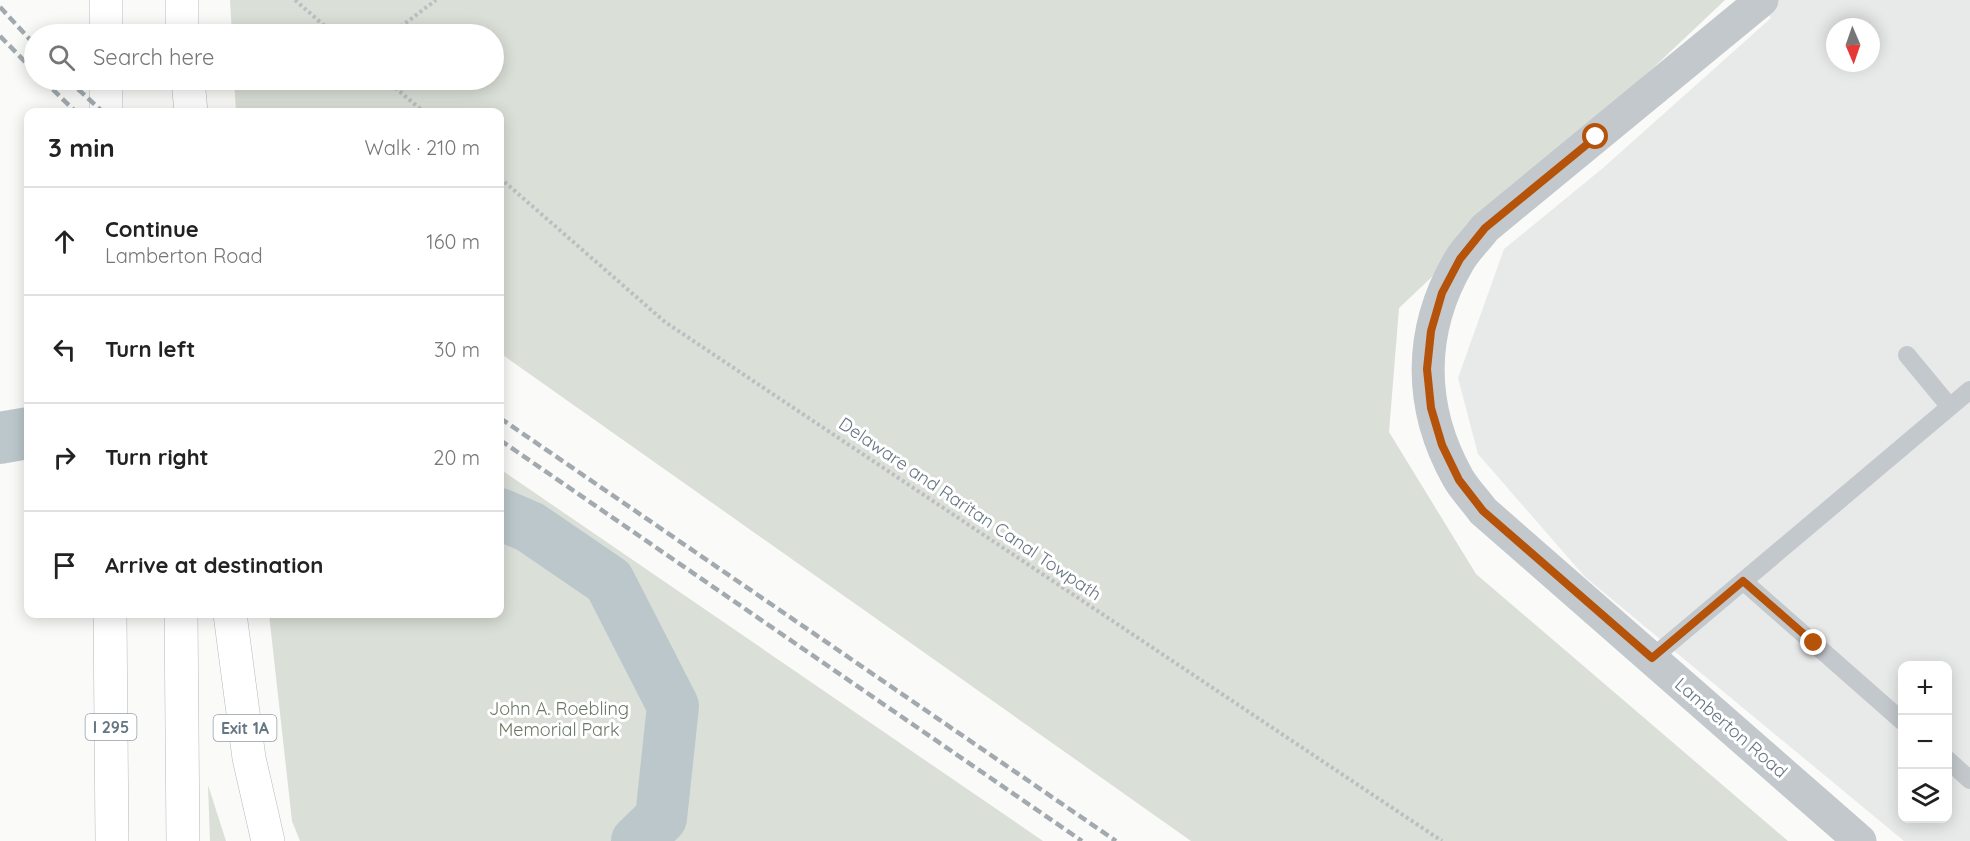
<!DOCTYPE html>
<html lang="en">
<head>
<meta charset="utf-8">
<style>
  :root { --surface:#fff; --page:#f6f6f6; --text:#222; --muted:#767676; --line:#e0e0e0 }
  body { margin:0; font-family:Quicksand,sans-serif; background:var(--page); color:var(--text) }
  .controls { position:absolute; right:18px; bottom:18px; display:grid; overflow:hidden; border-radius:12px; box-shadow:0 3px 15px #0003 }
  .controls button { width:54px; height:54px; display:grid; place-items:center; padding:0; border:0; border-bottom:2px solid var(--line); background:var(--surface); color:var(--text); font:30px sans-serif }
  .compass { position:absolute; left:1826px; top:18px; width:54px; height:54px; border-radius:50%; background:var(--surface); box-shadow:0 3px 15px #0003; rotate:178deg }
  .stop { position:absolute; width:18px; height:18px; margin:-14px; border:4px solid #b45309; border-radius:50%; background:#fff }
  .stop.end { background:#b45309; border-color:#fff; box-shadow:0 2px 6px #0008 }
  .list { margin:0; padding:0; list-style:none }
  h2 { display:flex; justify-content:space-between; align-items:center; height:78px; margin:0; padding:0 24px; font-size:26px }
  h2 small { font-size:20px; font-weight:400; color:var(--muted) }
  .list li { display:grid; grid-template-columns:39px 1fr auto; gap:18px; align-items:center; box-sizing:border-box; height:108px; padding:0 24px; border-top:2px solid var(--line) }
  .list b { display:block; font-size:22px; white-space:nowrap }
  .list p { margin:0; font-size:20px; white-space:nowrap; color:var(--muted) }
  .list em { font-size:20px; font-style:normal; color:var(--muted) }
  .icon { flex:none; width:33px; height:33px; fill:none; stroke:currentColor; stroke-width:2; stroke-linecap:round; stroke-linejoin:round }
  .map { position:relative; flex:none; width:1970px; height:841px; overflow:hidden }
  .search { position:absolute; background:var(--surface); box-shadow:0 3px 15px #0003; left:24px; top:24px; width:480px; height:66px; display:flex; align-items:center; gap:15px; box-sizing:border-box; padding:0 21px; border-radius:33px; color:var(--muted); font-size:22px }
  .panel { position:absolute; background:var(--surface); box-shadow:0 3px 15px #0003; left:24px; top:108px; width:480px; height:510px; border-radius:12px }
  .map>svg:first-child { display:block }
  .built { fill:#e8e9e9; fill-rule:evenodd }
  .green { fill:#dadfd7 }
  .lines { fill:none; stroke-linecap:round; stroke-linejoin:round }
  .river { stroke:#bbc7cb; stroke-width:52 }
  .motorway-casing { stroke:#b4b9bd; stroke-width:34 }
  .path { stroke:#bbbfc2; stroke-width:4; stroke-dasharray:3 3; stroke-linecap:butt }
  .service { stroke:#c3c8cc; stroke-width:18 }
  .minor { stroke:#c3c8cc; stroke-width:33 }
  .motorway { stroke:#fff; stroke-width:33 }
  .rail { stroke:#a2aab0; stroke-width:4.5; stroke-dasharray:9 4.5; stroke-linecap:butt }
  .route { stroke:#b45309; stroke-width:8 }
  .labels { text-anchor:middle; stroke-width:6; stroke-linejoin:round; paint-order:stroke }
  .shield { fill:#fff; stroke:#939fa8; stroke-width:1.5 }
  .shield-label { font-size:16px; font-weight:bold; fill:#657683 }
  .street-label { font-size:18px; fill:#657683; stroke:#fff }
  .park-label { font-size:18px; fill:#687a64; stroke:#fff }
</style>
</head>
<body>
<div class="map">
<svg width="1970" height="841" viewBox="0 0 1970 841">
  <rect width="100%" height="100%" fill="#fafaf8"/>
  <path class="built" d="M1757 0H1970V841H1904L1585 577 1478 454 1458 378 1504 249 1603 168 1771 18ZM1835 27H1871V63H1835ZM1902 666H1948V818H1902Z"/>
  <path class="green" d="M230 0H1725L1399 308 1389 432 1476 574 1788 841H1191L500 353V112H236L234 80H494V34H232Z
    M500 469 1043 841H300L292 821 269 614H500Z
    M208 785 226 841H210Z"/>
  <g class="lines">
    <path class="river" d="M0 438 28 433
      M500 514 530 527 609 581 673 706 661 818 637 841"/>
    <defs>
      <path id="motorway" d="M106 0V34
        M182 0V34
        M106 80V112
        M188 80 191 112
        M110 614 112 841
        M181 614 183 841
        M230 614 249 758 268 841"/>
    </defs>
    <use href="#motorway" class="motorway-casing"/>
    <path class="path" d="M295 0 334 34
      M391 34 436 0
      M386 80 424 112
      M500 178 665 322 1442 841"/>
    <path class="service" d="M1907 355 1950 407
      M1743 581 1902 721
      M1652 658 1970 390
      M1948 760 1970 780"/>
    <path class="minor" d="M1762 0 1485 228C1477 239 1466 249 1459 261 1418 331 1418 407 1458 478 1465 490 1475 500 1483 511L1860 841"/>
    <use href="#motorway" class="motorway"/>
    <path class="rail" d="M0 7 34 44
      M0 36 34 71
      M43 80 76 112
      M68 80 103 112
      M500 418 1116 841
      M500 440 1082 841"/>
  </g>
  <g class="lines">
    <path class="route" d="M1596 137 1485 228 1460 259 1442 293 1431 331 1427 369 1431 408 1442 445 1459 480 1483 511 1652 658 1743 581 1814 643"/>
  </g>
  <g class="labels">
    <g class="shield">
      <rect x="85.5" y="714" width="51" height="26" rx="4.5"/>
      <rect x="213.5" y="715" width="63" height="26" rx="4.5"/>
    </g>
    <g class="shield-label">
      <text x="111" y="733">I 295</text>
      <text x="245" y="734">Exit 1A</text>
    </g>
    <g class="street-label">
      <text transform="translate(970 509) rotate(34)" y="6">Delaware and Raritan Canal Towpath</text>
      <text transform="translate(1731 728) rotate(41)" y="6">Lamberton Road</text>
    </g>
    <g class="park-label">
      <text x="559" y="715">John A. Roebling<tspan x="559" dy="21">Memorial Park</tspan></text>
    </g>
  </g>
</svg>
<div class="controls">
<button>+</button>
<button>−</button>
<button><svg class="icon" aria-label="layers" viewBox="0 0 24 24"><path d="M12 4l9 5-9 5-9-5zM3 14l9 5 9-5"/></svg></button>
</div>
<svg class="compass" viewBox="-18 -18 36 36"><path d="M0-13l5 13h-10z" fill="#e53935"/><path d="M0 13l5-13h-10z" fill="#767676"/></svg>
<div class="stop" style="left:1596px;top:137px"></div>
<div class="stop end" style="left:1814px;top:643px"></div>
<div class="search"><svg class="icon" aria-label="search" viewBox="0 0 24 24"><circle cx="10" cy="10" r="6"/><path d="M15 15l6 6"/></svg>Search here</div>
<section class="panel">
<h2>3 min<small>Walk · 210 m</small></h2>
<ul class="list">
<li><svg class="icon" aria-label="ahead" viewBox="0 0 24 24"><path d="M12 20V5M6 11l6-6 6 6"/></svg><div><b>Continue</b><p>Lamberton Road</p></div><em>160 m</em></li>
<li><svg class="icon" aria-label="left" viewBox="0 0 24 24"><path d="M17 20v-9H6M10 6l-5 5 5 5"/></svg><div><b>Turn left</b></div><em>30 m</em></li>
<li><svg class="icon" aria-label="right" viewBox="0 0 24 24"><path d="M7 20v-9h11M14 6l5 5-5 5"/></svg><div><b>Turn right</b></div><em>20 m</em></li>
<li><svg class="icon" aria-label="arrive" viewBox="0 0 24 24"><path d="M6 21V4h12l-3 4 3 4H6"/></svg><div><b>Arrive at destination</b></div></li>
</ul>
</section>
</div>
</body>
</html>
